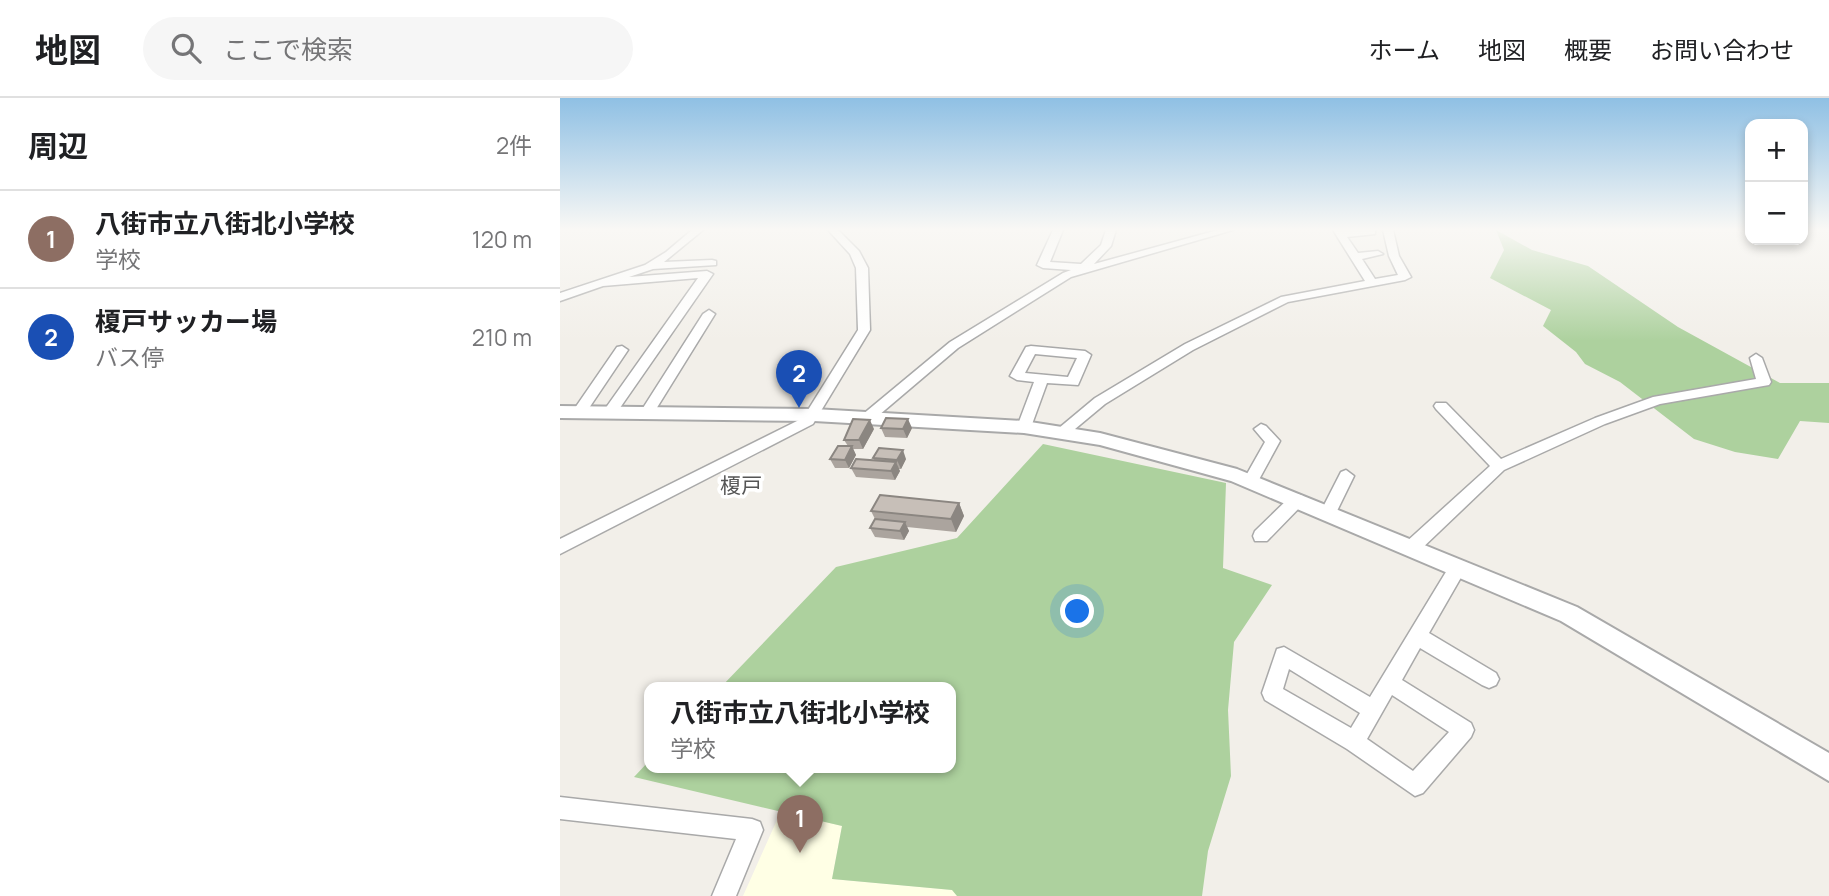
<!DOCTYPE html>
<html lang="ja">
<head>
<meta charset="utf-8">
<style>
  :root { --surface:#fff; --page:#f6f6f6; --text:#202124; --muted:#757577; --line:#e0e0e0; --accent:#d40000 }
  body { margin:0; font-family:Manrope,"Noto Sans JP",sans-serif; background:var(--page); color:var(--text) }
  .controls { position:absolute; right:21px; top:21px; display:grid; overflow:hidden; border-radius:14px; box-shadow:0 4px 10px #0003 }
  .controls button { width:63px; height:63px; display:grid; place-items:center; padding:0; border:0; border-bottom:2px solid var(--line); background:var(--surface); color:var(--text); font:35px sans-serif }
  .you { position:absolute; left:518px; top:514px; width:24px; height:24px; margin:-18px; border:5px solid #fff; border-radius:50%; background:#1a73e8; box-shadow:0 0 0 10px #1a73e833 }
  .badge { display:grid; place-items:center; width:46px; height:46px; border-radius:50%; background:var(--accent); color:#fff; font-size:23px; font-weight:700 }
  .pin { position:absolute; translate:-50% -58px; filter:drop-shadow(0 2px 4px #0008) }
  .pin::after { content:''; position:absolute; top:37px; width:24px; height:21px; background:inherit; clip-path:polygon(0 0,100% 0,50% 100%) }
  .popup { position:absolute; left:84px; top:584px; width:312px; height:91px; box-sizing:border-box; display:grid; place-content:center; border-radius:14px; background:var(--surface); filter:drop-shadow(0 2px 5px #0005); font-size:23px; white-space:nowrap; color:var(--muted) }
  .popup b { font-size:26px; color:var(--text) }
  .popup::after { content:''; position:absolute; left:50%; top:100%; margin-left:-14px; border:14px solid transparent; border-top-color:var(--surface) }
  .list { margin:0; padding:0; list-style:none }
  h2 { display:flex; justify-content:space-between; align-items:center; height:91px; margin:0; padding:0 28px; font-size:30px }
  h2 small { font-size:23px; font-weight:400; color:var(--muted) }
  .list li { display:grid; grid-template-columns:46px 1fr auto; gap:21px; align-items:center; box-sizing:border-box; height:98px; padding:0 28px; border-top:2px solid var(--line) }
  .list b { display:block; font-size:26px; white-space:nowrap }
  .list p { margin:0; font-size:23px; white-space:nowrap; color:var(--muted) }
  .list em { font-size:23px; font-style:normal; color:var(--muted) }
  .icon { flex:none; width:38px; height:38px; fill:none; stroke:currentColor; stroke-width:2; stroke-linecap:round; stroke-linejoin:round }
  .map { position:relative; flex:none; width:1269px; height:798px; overflow:hidden }
  header { display:flex; align-items:center; gap:42px; box-sizing:border-box; height:98px; padding:0 35px; background:var(--surface); border-bottom:2px solid var(--line) }
  header strong { font-size:33px }
  nav { display:flex; gap:38px; margin-inline-start:auto; font-size:24px }
  .search { width:490px; height:63px; background:var(--page); display:flex; align-items:center; gap:18px; box-sizing:border-box; padding:0 24px; border-radius:38px; color:var(--muted); font-size:26px }
  main { display:flex }
  aside { flex:1; background:var(--surface) }
  .map>svg:first-child { display:block }
  .education { fill:#ffffe5 }
  .forest { fill:#add19e }
  .lines { fill:none; stroke-linecap:round; stroke-linejoin:round }
  .minor-casing { stroke:#a9a9a9; stroke-width:3 }
  .tertiary-casing { stroke:#a9a9a9; stroke-width:4 }
  .minor { fill:#fff; fill-rule:evenodd }
  .tertiary { fill:#fff; fill-rule:evenodd }
  .wall { fill:#aba49e }
  .shaded-wall { fill:#8b8681 }
  .building { fill:#c7bfb8; stroke:#8b8681; stroke-width:2 }
  .labels { text-anchor:middle; stroke-width:7; stroke-linejoin:round; paint-order:stroke }
  .quarter-label { font-size:21px; fill:#555; stroke:#fff }
</style>
</head>
<body>
<header>
<strong>地図</strong>
<div class="search"><svg class="icon" aria-label="search" viewBox="0 0 24 24"><circle cx="10" cy="10" r="6"/><path d="M15 15l6 6"/></svg>ここで検索</div>
<nav><a>ホーム</a><a>地図</a><a>概要</a><a>お問い合わせ</a></nav>
</header>
<main>
<aside>
<h2>周辺<small>2件</small></h2>
<ul class="list">
<li><span class="badge" style="background:#8d6e63">1</span><div><b>八街市立八街北小学校</b><p>学校</p></div><em>120 m</em></li>
<li><span class="badge" style="background:#1a4fb4">2</span><div><b>榎戸サッカー場</b><p>バス停</p></div><em>210 m</em></li>
</ul>
</aside>
<div class="map">
<svg width="1269" height="798" viewBox="0 0 1269 798">
  <rect width="100%" height="100%" fill="#f2efe9"/>
  <path class="education" d="M221 713 282 728 272 781 393 792 397 798H183Z"/>
  <path class="forest" d="M936 132 972 152 1028 168 1118 229 1220 285H1269V325L1240 323 1218 361 1175 354 1134 341 1060 284 1025 266 1016 254 983 228 991 212 930 180 944 152Z
    M483 346 666 385 663 470 712 487 674 544 668 612 671 678 648 753 642 798H397L392 792 272 781 282 728 74 679 89 663 90 669H390V589H161L276 469 397 440Z"/>
  <g class="lines">
    <defs>
      <path id="minor" d="M132 132H143L104 164 152 162 156 163V167L93 171 69 179 147 173 153 176 55 317H45L43 314 45 311 138 180 43 188 0 203V195L85 167 106 154Z
        M268 132H278L299 153 308 170 310 232 253 326 0 456V441L243 320 298 232 296 170 290 156Z
        M493 132H503L490 164 521 166 541 147 546 132H556L551 148 534 166 658 132H673L511 179 398 250 312 323H302L300 320 302 317 390 244 503 175 511 172 483 170 477 167Z
        M773 132H815V136L787 139 798 155 818 153 823 156 802 161 815 181 838 177 829 158 823 132H833L839 158 851 179 845 182 728 204 633 252 545 306 509 336H499L497 333 499 330 535 300 625 246 721 199 805 183Z
        M149 212 155 216 93 316H83L81 313 83 310 143 216Z
        M62 248 68 252 25 316H15L13 313 15 310 57 249Z
        M471 248 525 253 531 257 518 287 487 285 471 329 464 334 457 329 474 284 457 282 450 278 466 249ZM475 256 517 260 508 279 465 275Z
        M1196 256 1202 260 1211 284 1209 287 1100 306 1045 326 944 372 857 455H845L843 450 845 445 930 368 876 311 874 308 876 305H886L941 361 1035 320 1093 299 1196 281 1190 260Z
        M701 326 706 328 720 343 696 387 691 389 683 383 705 344 694 331Z
        M786 372 794 378 776 415 774 419H762L760 415 781 374Z
        M737 396 743 398 745 402 743 406 707 443H695L693 438 695 433 731 398Z
        M898 462 904 464 907 469 869 535 936 575 939 581 936 587 929 590 922 587 860 550 842 582 911 625 914 632 911 639 863 695 855 698 787 651 705 602 702 595 717 551 724 549 810 599 892 464ZM729 571 800 615 791 630 723 591ZM832 597 889 634 853 673 807 641Z
        M0 699 192 721 200 724 203 732 176 798H152L176 741 0 721Z"/>
      <path id="tertiary" d="M0 308 254 311 464 323 540 335 677 371 1017 509 1269 655V683L1001 523 671 383 540 347 464 335 254 323 0 320Z"/>
    </defs>
    <use href="#minor" class="minor-casing"/>
    <use href="#tertiary" class="tertiary-casing"/>
    <use href="#minor" class="minor"/>
    <use href="#tertiary" class="tertiary"/>
  </g>
  <path class="wall" d="M321 330H352L347 340 325 339Z
    M314 331 303 351H293L296 357 289 370H275L270 361 288 348 284 342Z
    M313 360 346 361 341 371H338L340 373 335 382 296 379 291 370 314 362Z
    M399 405 404 418 396 434 347 429 349 433 344 442 315 439 310 430 315 421 311 413Z"/>
  <path class="shaded-wall" d="M348 321 352 330 347 340 343 331Z
    M310 322 314 331 303 351 299 342Z
    M292 348 296 357 289 370 285 362Z
    M343 352 346 361 341 371 337 362Z
    M336 364 340 373 335 382 331 373Z
    M399 405 404 418 396 434 391 421Z
    M345 424 349 433 344 442 340 433Z"/>
  <path class="building" d="M326 320 348 321 343 331 321 330Z
    M293 321 310 322 299 342H284Z
    M278 348H292L285 362 270 361Z
    M319 350 343 352 337 362 313 360Z
    M296 361 336 364 331 373 291 370Z
    M320 397 399 405 391 421 311 413Z
    M315 421 345 424 340 433 310 430Z"/>
  <linearGradient id="sky" x2="0" y2="1"><stop stop-color="#8fc0e4"/><stop offset="0.54" stop-color="#f9f8f5"/><stop offset="1" stop-color="#f9f8f5" stop-opacity="0"/></linearGradient>
  <rect width="1269" height="243" fill="url(#sky)"/>
  <g class="labels">
    <g class="quarter-label">
      <text x="181" y="395">榎戸</text>
    </g>
  </g>
</svg>
<div class="controls">
<button>+</button>
<button>−</button>
</div>
<div class="you"></div>
<div class="pin badge" style="left:240px;top:755px;background:#8d6e63">1</div>
<div class="popup"><b>八街市立八街北小学校</b>学校</div>
<div class="pin badge" style="left:239px;top:310px;background:#1a4fb4">2</div>
</div>
</main>
</body>
</html>
